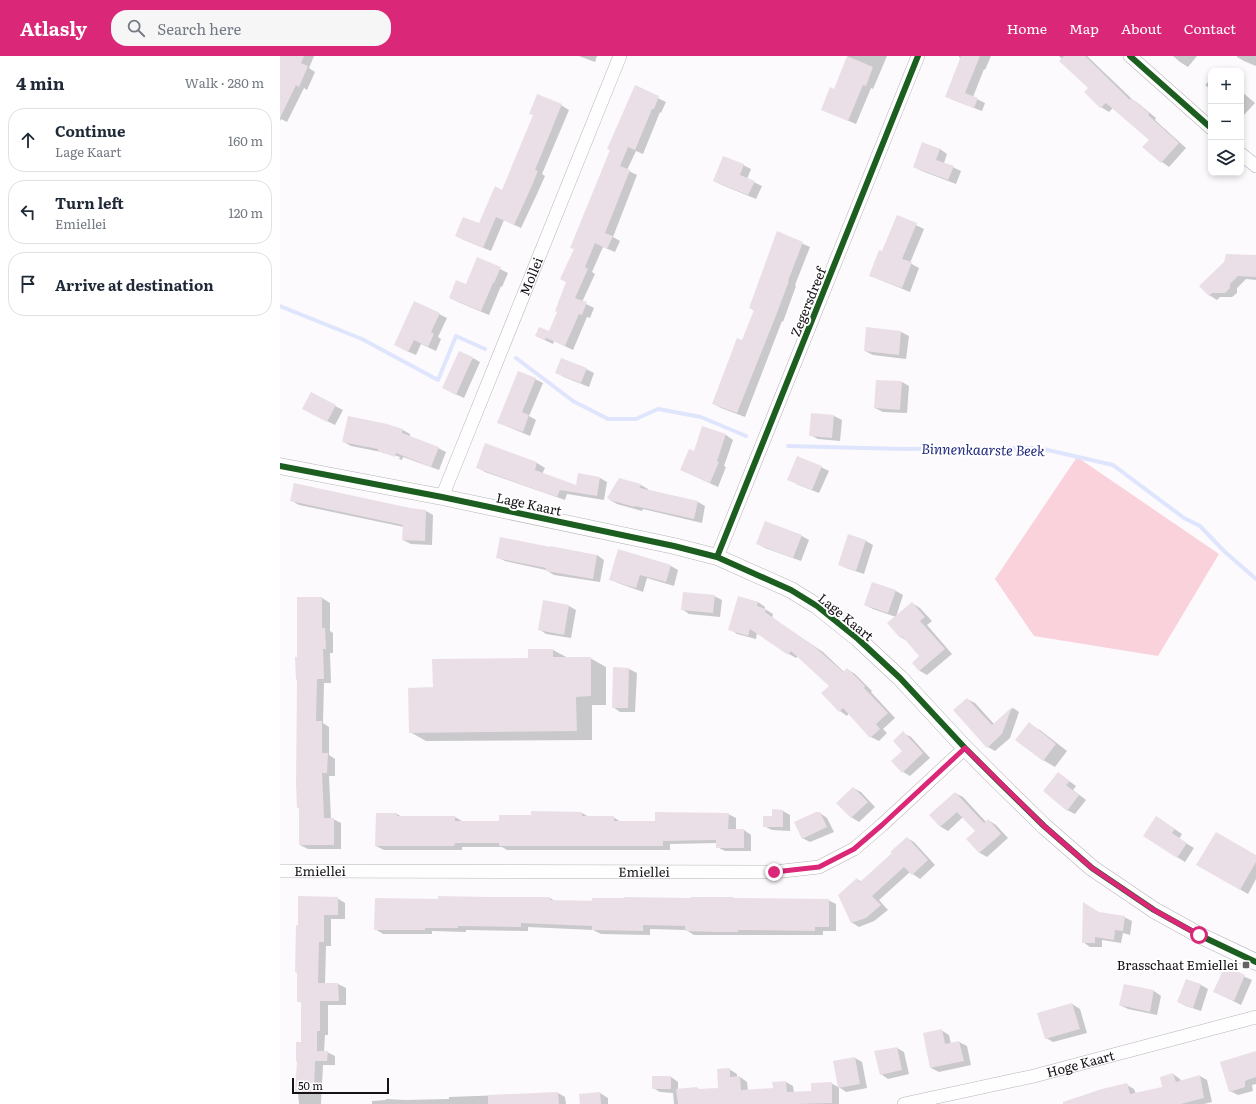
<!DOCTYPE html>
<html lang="en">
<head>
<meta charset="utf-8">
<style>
  :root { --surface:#fff; --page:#f6f6f7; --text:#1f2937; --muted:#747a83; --line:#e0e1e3; --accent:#db2777 }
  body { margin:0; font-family:Literata,serif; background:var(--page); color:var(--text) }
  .controls { position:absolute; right:12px; top:12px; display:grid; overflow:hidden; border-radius:8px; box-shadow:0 2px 6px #0003 }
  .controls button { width:36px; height:36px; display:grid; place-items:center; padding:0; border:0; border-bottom:1px solid var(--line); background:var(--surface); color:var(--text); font:20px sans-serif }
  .scale { position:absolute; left:12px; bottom:10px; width:97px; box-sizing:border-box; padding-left:4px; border:2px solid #161216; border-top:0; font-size:11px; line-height:14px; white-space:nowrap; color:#161216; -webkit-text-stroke:3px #fff; paint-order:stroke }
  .stop { position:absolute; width:12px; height:12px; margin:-9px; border:3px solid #db2777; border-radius:50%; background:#fff }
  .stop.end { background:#db2777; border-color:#fff; box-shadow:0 1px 4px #0008 }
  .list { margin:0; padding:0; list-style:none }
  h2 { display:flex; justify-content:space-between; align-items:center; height:52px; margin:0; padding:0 16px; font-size:17px }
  h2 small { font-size:13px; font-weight:400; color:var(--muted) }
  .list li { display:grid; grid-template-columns:26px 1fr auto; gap:12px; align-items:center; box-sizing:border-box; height:64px; margin:0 8px 8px; padding:0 8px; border:1px solid var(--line); border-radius:16px }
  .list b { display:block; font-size:15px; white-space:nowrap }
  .list p { margin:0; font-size:13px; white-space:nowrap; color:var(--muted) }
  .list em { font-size:13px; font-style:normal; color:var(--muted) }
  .icon { flex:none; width:22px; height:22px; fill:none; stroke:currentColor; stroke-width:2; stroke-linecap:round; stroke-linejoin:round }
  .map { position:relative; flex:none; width:976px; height:1048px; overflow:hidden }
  header { display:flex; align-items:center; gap:24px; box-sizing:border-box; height:56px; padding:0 20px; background:var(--accent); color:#fff }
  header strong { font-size:19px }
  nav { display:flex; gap:22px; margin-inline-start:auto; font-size:14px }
  .search { width:280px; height:36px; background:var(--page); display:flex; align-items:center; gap:10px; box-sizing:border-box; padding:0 14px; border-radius:16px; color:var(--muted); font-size:15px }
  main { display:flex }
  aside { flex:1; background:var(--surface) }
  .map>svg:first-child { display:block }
  .green { fill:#f9d2db }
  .shadow { fill:#0003 }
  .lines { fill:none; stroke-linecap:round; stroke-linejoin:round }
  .stream { stroke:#dfe5fc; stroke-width:4 }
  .building { fill:#eadfe6 }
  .minor-casing { stroke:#b6b4b7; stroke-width:14 }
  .tertiary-casing { stroke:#b6b4b7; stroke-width:17 }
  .minor { stroke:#fffeff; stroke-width:13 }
  .tertiary { stroke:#fffeff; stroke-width:16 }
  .cycleway-casing { stroke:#fff; stroke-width:8 }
  .cycleway { stroke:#1b5e20; stroke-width:6 }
  .route { stroke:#db2777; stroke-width:5 }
  .poi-dot { fill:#666367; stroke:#fff; stroke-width:1.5 }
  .labels { text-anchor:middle; stroke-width:4; stroke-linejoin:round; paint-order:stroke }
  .street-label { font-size:13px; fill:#161216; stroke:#fff }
  .poi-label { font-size:13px; fill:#161216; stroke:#fff; text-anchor:end }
  .water-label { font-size:14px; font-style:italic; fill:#212a7d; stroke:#fff }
</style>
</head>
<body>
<header>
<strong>Atlasly</strong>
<div class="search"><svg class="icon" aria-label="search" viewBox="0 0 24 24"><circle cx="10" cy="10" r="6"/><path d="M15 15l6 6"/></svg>Search here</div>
<nav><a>Home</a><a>Map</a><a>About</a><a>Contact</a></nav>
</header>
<main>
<aside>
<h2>4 min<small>Walk · 280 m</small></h2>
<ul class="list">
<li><svg class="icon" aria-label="ahead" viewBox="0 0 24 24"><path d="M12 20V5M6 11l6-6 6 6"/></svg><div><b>Continue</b><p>Lage Kaart</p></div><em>160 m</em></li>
<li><svg class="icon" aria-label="left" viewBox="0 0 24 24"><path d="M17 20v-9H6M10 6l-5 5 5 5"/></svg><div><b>Turn left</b><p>Emiellei</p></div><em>120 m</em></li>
<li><svg class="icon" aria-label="arrive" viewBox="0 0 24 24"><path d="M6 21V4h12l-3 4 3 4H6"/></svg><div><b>Arrive at destination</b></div></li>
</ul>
</aside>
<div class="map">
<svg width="976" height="1048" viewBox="0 0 976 1048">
  <rect width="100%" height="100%" fill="#fcfafd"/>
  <path class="green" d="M797 401 939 498 878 600 754 580 715 523Z"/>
  <path class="shadow" d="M0 0H34L29 12 35 16 27 34 24 32 7 66 1 63 0 65Z
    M299 0H317L315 6Z
    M568 0H608H607L593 33 591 32 576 68 550 57 555 34Z
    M679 0H711L705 14 704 13 693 41 705 47 702 55 673 44 666 40 681 3 679 1Z
    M779 0H807L852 43 859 48 876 62 875 64 906 92 889 111 882 106 864 91 870 83 833 52 829 56 821 51 806 36 810 32Z
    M893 0H917L908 11 900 6Z
    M957 0H976V10L964 5 957 1Z
    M931 23V34L925 29Z
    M355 31 386 46 381 57 380 56 363 98 356 95 347 114 357 119 333 181 340 185 335 196 323 191 312 216 315 218 302 246 314 252 310 262 307 261 293 294 274 285 273 288 256 280 270 276 278 256 287 226 295 193Z
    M961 35 975 47 963 60 961 59Z
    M281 49 289 54 262 118 265 120 257 138 241 172 224 164 211 195 184 184 176 180 199 169Z
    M643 87 660 93 667 98 664 107 681 115 676 128 642 115 634 111Z
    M463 109 471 113 467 123 482 130 476 143 442 129 434 125Z
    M617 160 644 173 630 207 639 212 630 236 598 223 591 219 602 196Z
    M498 177 530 191 515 229 516 230 503 266 502 265 465 361 441 352 434 348 463 285 475 255 470 252Z
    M976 200V224L966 223 957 232V237L952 241H940L937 244 929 239 920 230Z
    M198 202 228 217 222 231 221 230 209 259 178 246 170 242 186 229Z
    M159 258 167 262 158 281 161 283 156 295 141 288 136 299 122 293Z
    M587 272 621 276 629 280 626 303 593 299 585 295Z
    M193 302 200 306 184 342 171 336Z
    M306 313 314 317 309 331 284 321 277 317Z
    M255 323 263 327 249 360 256 364 250 380 226 370 219 366Z
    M622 326 629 330 627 357 603 356 595 352Z
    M55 350 63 354 55 369 31 357Z
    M532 358 554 360 562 364 560 385 538 383 530 379Z
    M107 369 123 374 130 378V381L158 392 166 396 159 414 123 401 122 404 106 399 119 403 120 401 103 396 105 398 101 396 71 390 64 386Z
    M423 371 446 379 453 384 444 410 446 411 438 431 401 414 414 396Z
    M205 389 257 407 265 412 262 418 297 431 320 422 327 426 324 444 287 438 285 444 205 416 197 411Z
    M541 411 549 415 539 437 516 428Z
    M361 429 368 433V434L418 446 425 450 422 467 363 453 362 455 337 448 330 444Z
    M12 445 130 453 146 455 153 459 152 489 131 488 123 484 124 471 19 449Z
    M569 479 586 485 593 489 584 518 566 512 559 508Z
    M522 480 529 484 521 505 485 492 478 488Z
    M317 499 324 504 320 526 274 519 266 514 225 505 217 501Z
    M391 510 398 514 394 530 367 522 363 536 338 527 330 523Z
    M593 527 616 535 623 539 616 561 593 553 585 549Z
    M434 540 442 544 440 561 409 558 402 553Z
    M459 541 478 546 485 551V553L493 558 492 562 543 596 564 616 567 613 575 618 592 635 591 636 615 662 603 673 607 677 599 685 591 681 569 657 567 660 560 655 550 630 518 600 516 602 509 598 477 577 476 583 457 578 450 573Z
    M18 542H42L50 547V575L53 577V597H50L51 627H44L43 667 49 671V699L55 703V720H49L51 763H53L61 767V793H28L20 789V753L18 752Z
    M632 547 640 552 652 565 647 569 672 598 647 619 640 615 633 607 640 600 627 585 621 581Z
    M289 550 296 554 291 582 266 578 259 573Z
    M249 594H273L288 602H310L326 611V649H312V684L146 685 130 676 154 632 249 603Z
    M334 612 349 613 357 617 355 656H340L333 651Z
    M687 643 695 647 714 668 733 652 739 656 730 682 715 695 708 691Z
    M749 668 760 674 787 695 775 711 763 704Z
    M623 677 631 681 650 702 630 720 623 716Z
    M778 717 796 730 793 734 806 744 795 758 787 754Z
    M573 732 581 736 595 751 579 766 571 761Z
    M675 737 683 741 706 766 708 764 716 769 728 782 707 801 700 797 687 783 696 775 683 761 668 775 661 771 651 759Z
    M503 755 510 759V775L492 774 484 770 493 761Z
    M252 756 302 757 309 761H333L341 766H376L448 758 456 762V774H464L471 779V795H445L437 791V787L390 788V794H227L222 791H182V794H104L96 790 97 758H117L122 761H175L182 765 220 766 252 760Z
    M540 757 547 762 554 776 530 786 522 782Z
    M877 761 902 778 899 783 914 792 905 806 897 801Z
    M627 782 634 786 655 809 640 823 630 816 599 844 608 854 594 865 579 871 571 866 577 823 582 826 613 797Z
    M976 800V823L968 838 918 809Z
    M57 842 65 847V863H51V890H46L45 928H58L66 932V949H48V979H45L44 996H47L55 1000V1009H43L41 1048H19L18 1037 16 1035 22 987V947L18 945 19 870Z
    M252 842H270L275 845 548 844 556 848V875H543V879H414L406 874 370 873V879L321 878 313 874 248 871V875L186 874V876L152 875V878H103L95 873 159 844Z
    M820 857 844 861 852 865 850 879 843 877 841 887 822 884V891H810L803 886Z
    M945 912 972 924 961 949 935 936Z
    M906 924 921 929 928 933 921 955 906 950 898 946Z
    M844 929 874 935 881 940 877 959 848 953 840 949Z
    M792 948 800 953 807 977 773 986 766 982Z
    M661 974 669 979 671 988 679 986 687 990 691 1009 659 1016 651 1012Z
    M617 992 624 996 629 1018 608 1023 601 1018Z
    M976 996V1028L972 1029 973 1035 958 1039 950 1035Z
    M575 1002 582 1006 587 1032 566 1036 559 1031V1048H394L393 1037 380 1036 373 1032 391 1021 398 1026V1034L417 1032 420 1034 439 1033 449 1013 457 1018V1021H460L467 1026 468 1035 494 1033 506 1026 513 1030 514 1037 532 1036 551 1027 558 1031Z
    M893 1018 900 1023 901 1025 920 1020 927 1024 932 1046 924 1048H784L847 1029 854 1033 856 1038 883 1032Z
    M278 1037 285 1041 286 1048H92V1045L106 1044V1043L125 1044 169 1043V1041Z
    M320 1037 328 1042V1048H301Z"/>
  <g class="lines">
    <path class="stream" d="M0 250 82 283 158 324 176 280 205 293
      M236 302 293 345 328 363H356L378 353 421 361 466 380
      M508 390 623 393 759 392 833 409 904 462 920 470 945 496 976 523"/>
  </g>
  <path class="building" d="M0 0H24L21 7 28 10 19 31 16 29 0 62Z
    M567 0 593 11 586 30 583 29 568 65 541 54 550 31 554 33Z
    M681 0H700L685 37 698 42 694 52 665 41Z
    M784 0H805L850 44 851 42 869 57 868 59 899 87 881 107 862 91 869 84 826 47 820 52 804 36 808 32 779 5Z
    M355 29 379 40 374 53H372L355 94 348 91 340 110 350 114 325 177 333 180 327 193 315 187 305 211 308 213 295 242 307 246 302 259 299 258 285 290 266 282 277 256 275 255 286 226 280 223 294 193 290 192 330 94 327 93Z
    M257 38 282 48 255 114 258 115 250 134 234 169 216 161 203 192 175 180 183 161 199 167 215 130 222 134 253 59 249 58Z
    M642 86 660 93 656 104 674 110 668 124 633 111Z
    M443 100 464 108 460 119 475 125 468 139 433 125Z
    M617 159 637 167 622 203 632 206 622 232 589 220 599 194 602 195Z
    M497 175 523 186 508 225H509L495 262 457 357 432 348 457 282 462 284 474 254 469 252Z
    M946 198 976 199V221L958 220 950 228V232L945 237H932L929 240 919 230 944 206Z
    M197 201 221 211 214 227H213L201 255 169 242 176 224 186 228Z
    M134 245 160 257 151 276 154 278 148 291 134 284 128 296 114 289Z
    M259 271 269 275 265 284 255 280Z
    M586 271 621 275 619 299 584 295Z
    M179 295 193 301 176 339 162 332Z
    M281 302 307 312 301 327 275 317Z
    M238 315 256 322 242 356 249 359 243 376 217 367Z
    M596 324 622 325 620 354 594 352Z
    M31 336 56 349 47 366 22 353Z
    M531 357 554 359 552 382 529 380Z
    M68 360 107 368 123 373 122 377 159 391 151 411 116 397 115 401 98 395V393L62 386Z
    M422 370 446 378 437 405 439 406 430 427 400 414 409 393 414 395Z
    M205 387 257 406 255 414 296 429 298 417 320 421 317 440 280 434 277 441 196 412Z
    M517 400 542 410 532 434 507 424Z
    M339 422 361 428 360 432 418 445 414 463 355 450V451L329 444V443L327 442Z
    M14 427 130 452 146 454 145 485 122 484 123 469 10 445Z
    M485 465 522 479 513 502 476 488Z
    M568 478 586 484 576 515 558 509Z
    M220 481 270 491V490L317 499 313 523 266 515V512L216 502Z
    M338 493 391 509 386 526 360 519 356 532 329 524Z
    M592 526 616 534 608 557 584 549Z
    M403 536 435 539 433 557 401 554Z
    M458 540 478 546 477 550 486 553 485 556 535 591 563 616 567 612 585 630 584 632 608 657 596 668 600 673 590 682 563 652 559 656 541 637 549 630 511 595 508 599 470 573 468 580 448 574Z
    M17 541H42V572H45L46 593H43L44 623H37L36 665H42V697H48L47 717H42L44 762H54V789H19V752H17L16 729 17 624H16L15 601H17Z
    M263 544 289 549 284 579 258 574Z
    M632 546 645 561 640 565 665 593 639 615 632 607 639 600 622 580 620 582 607 567Z
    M248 593H273V601H311V640L296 641 297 675 129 677 128 632 153 631 152 603 248 602Z
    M333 611 349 612 348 652H332Z
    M687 642 712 669 732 651 722 678 707 692 673 654Z
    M749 666 776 688 763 705 735 684Z
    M623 675 643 697 622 717 611 705 622 695 613 685Z
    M778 716 790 725 786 729 799 739 787 755 763 735Z
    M573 731 588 746 571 762 556 747Z
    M675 736 704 767 708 763 721 778 699 797 686 783 695 775 677 756 660 771 649 759Z
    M492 753 503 754V771H483V760H492Z
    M251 755 302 756V760H334V765H375V756L449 757 448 773H464V792H436V784L383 785V790H219V787H175L174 790H95L96 757H117V760H175V765H219V759H251Z
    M536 756H540L547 771 522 783 514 766Z
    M876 760 895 773 892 777 907 787 897 802 863 780Z
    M936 776 976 799V806L960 834 916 809Z
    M627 781 648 804 632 819 624 811 592 840 601 849 586 862 571 867 558 839 577 822 580 826 612 797 610 796Z
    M18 840 58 841V859H44V886H39L38 927H58L59 945H40V975H37V995H48L47 1005H35L34 1037 15 1036 17 1005H16V986H21V946H17V917L15 916 16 869H18Z
    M158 840 207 841H270V844L312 845V842H344V841L411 842V841H454V842L549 843V871H535V875L458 874V876H437L405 875V870L363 869V875L312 874V870L241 867V871L178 870V872H145V874H94L95 842 158 843Z
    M803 846 819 856 845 860 843 875 835 874 834 884 815 881V887H802Z
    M945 910 965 919 954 945 933 936Z
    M906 923 921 928 913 952 897 946Z
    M844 928 874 934 870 956 839 949Z
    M792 947 800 973 765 983 757 957Z
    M662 973 665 988 679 985 684 1005 650 1012 643 977Z
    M617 991 622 1014 600 1019 594 995Z
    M976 995V1021L965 1025V1031L949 1036 940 1006Z
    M575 1001 580 1028 558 1032 553 1005Z
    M450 1012V1021L460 1020 461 1034 493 1032 492 1026 506 1025 507 1036 531 1035V1027L552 1026V1047L516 1048H398L396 1033 417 1031V1033L438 1032 437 1013Z
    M893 1017 896 1026 920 1019 924 1042 901 1048H783V1046L822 1033 847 1027 850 1038 882 1031 880 1021Z
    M372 1020H391V1033H372Z
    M278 1036 279 1048H208V1039Z
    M320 1036 321 1048H300L299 1038Z"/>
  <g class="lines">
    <defs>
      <g id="minor">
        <path d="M850 0 931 72"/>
        <path d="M961 98 976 110"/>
        <path id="s1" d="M162 441 340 0"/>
        <path d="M437 501 638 0"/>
        <path id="s2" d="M0 815 494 816 539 811 574 793 602 769 685 692"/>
        <path id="s3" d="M624 1048 754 1020 976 961"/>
      </g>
      <path id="tertiary" d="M0 410 162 441 394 490 437 501 511 534 537 550 578 583 620 622 685 692 719 726 764 770 812 812 874 854 919 879 976 906"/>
    </defs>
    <use href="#minor" class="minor-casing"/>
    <use href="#tertiary" class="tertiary-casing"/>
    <use href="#minor" class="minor"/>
    <use href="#tertiary" class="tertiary"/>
    <defs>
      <path id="cycleway" d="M850 0 931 72
        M0 410 162 441 394 490 437 501 511 534 537 550 578 583 620 622 685 692 719 726 764 770 812 812 874 854 919 879 976 906
        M437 501 638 0"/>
    </defs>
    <use href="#cycleway" class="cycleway-casing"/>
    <use href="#cycleway" class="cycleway"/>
  </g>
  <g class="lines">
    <path class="route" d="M494 816 539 811 574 793 602 769 685 692 764 770 812 812 874 854 919 879"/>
  </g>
  <rect class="poi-dot" x="962" y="905" width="8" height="8" rx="2"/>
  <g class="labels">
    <g class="street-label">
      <text dy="5" stroke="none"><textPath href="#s1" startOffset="238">Mollei</textPath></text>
      <text transform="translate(528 246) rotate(-68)" y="5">Zegersdreef</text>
      <text transform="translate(249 448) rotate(12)" y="5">Lage Kaart</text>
      <text transform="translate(566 561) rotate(39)" y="5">Lage Kaart</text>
      <text dy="5" stroke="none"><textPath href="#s2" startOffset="40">Emiellei</textPath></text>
      <text dy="5" stroke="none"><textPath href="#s2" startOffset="364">Emiellei</textPath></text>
      <text dy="5" stroke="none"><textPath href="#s3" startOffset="181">Hoge Kaart</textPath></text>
    </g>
    <g class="poi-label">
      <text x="958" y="914">Brasschaat Emiellei</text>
    </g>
    <g class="water-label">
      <text transform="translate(703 394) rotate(1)" y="5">Binnenkaarste Beek</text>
    </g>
  </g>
</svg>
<div class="controls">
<button>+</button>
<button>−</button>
<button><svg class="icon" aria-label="layers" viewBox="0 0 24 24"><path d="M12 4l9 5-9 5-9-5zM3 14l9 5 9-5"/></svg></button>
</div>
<div class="scale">50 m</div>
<div class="stop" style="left:919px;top:879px"></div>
<div class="stop end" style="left:494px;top:816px"></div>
</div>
</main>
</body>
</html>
